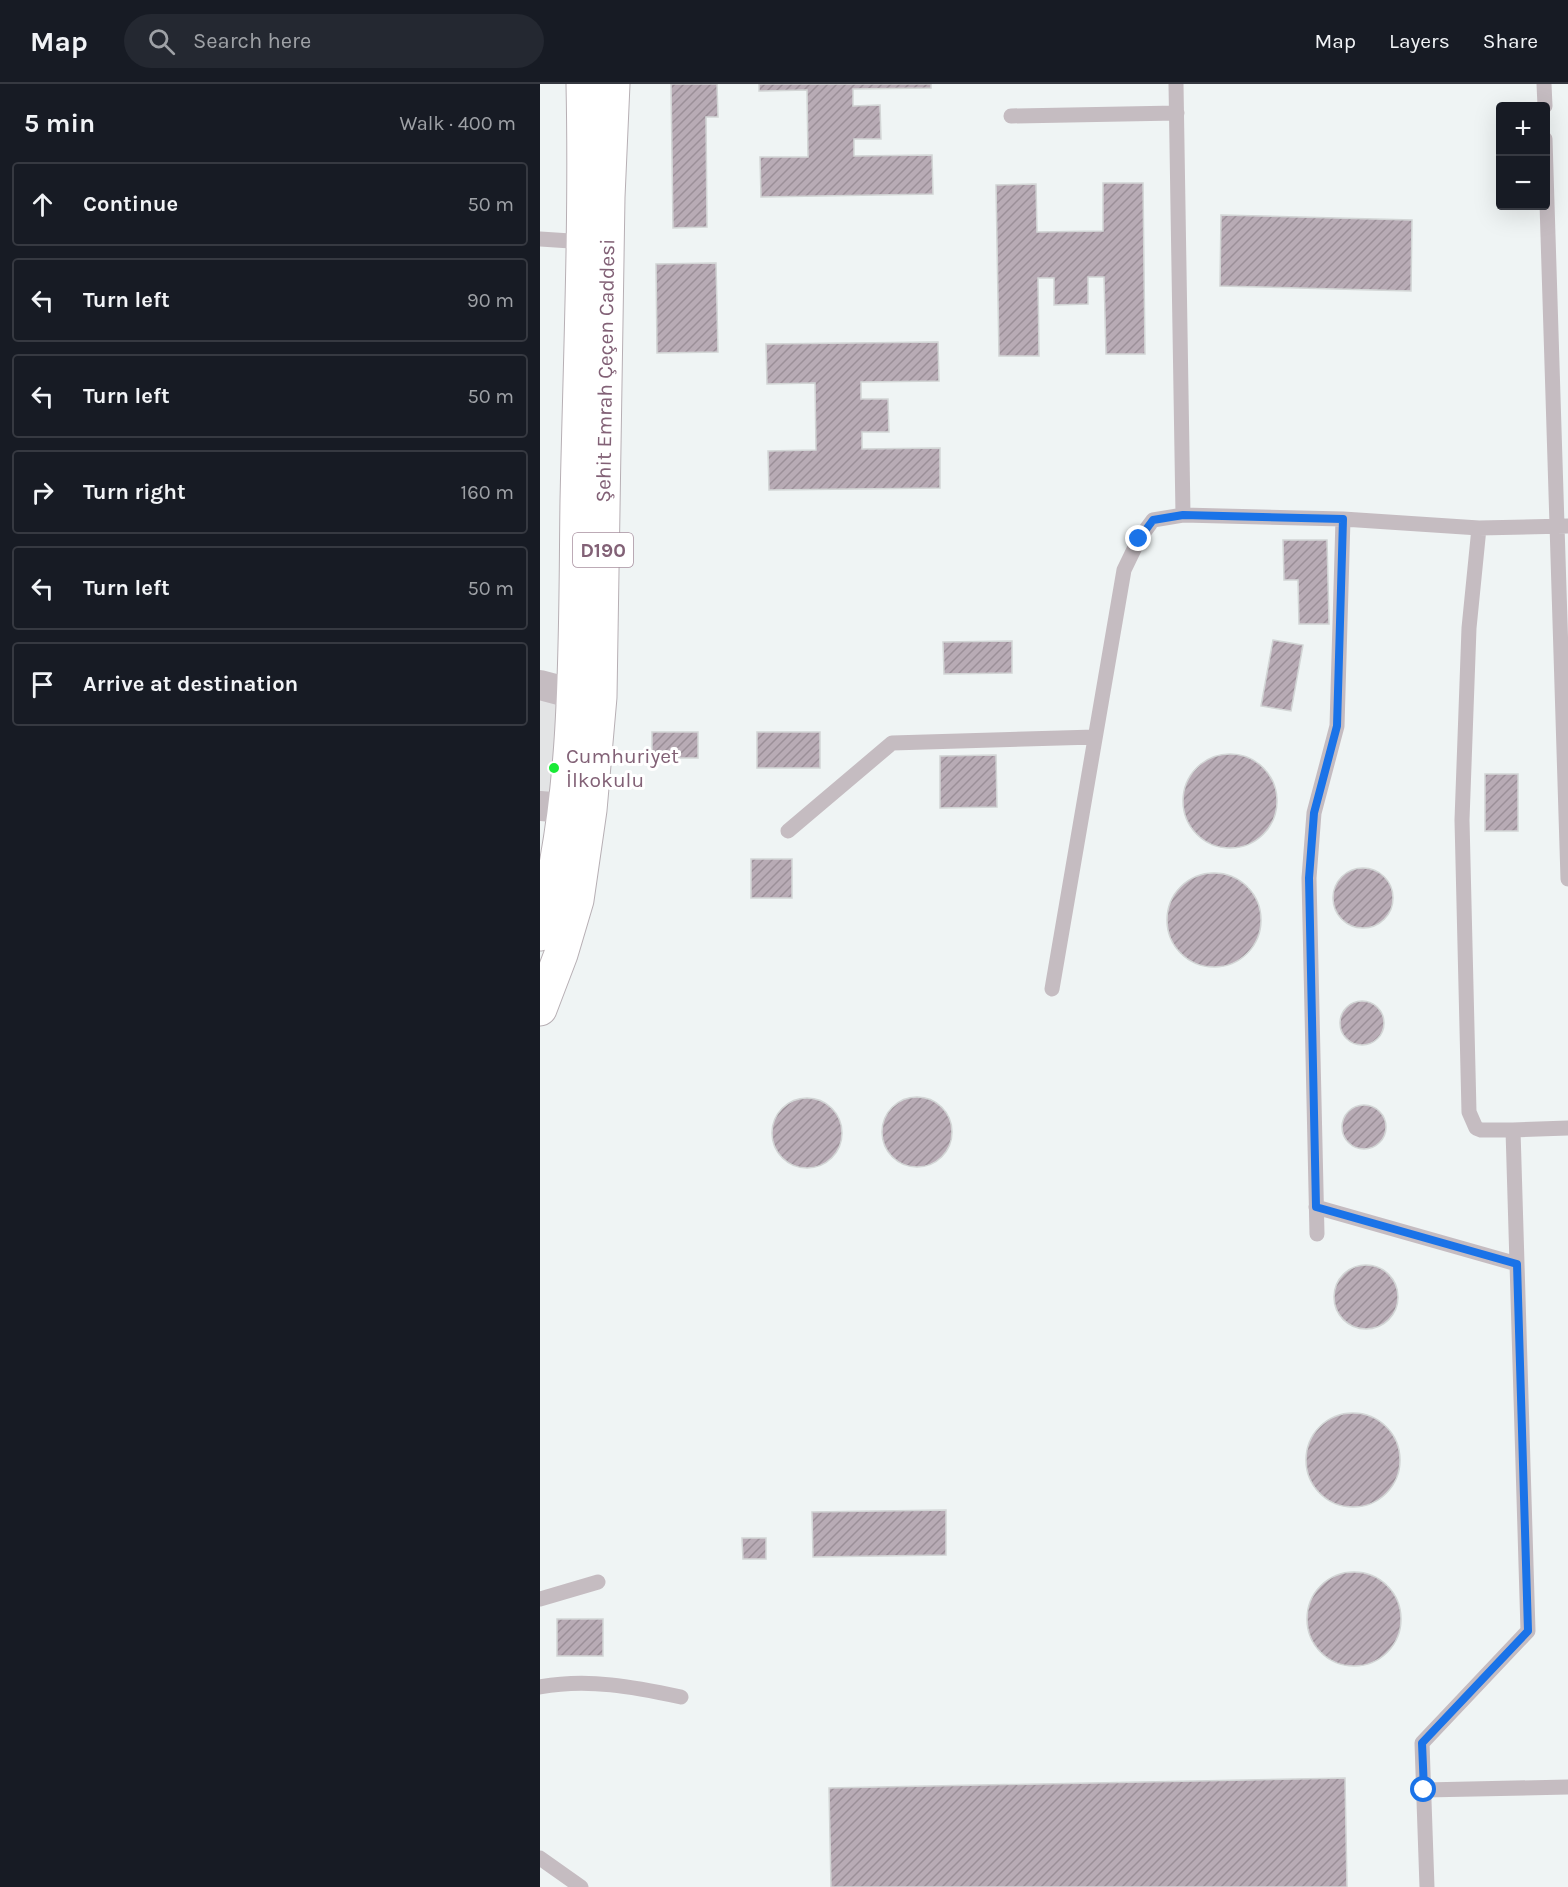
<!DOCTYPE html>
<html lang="en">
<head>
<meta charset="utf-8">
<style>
  :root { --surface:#171b24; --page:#242831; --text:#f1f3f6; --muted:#9ea1a6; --line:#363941 }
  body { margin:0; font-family:Karla,sans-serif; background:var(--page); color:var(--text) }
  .controls { position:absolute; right:18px; top:18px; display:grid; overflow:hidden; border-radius:6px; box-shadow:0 6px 24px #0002 }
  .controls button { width:54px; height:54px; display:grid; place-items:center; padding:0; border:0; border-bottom:2px solid var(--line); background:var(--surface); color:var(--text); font:30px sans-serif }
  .stop { position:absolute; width:18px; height:18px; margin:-14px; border:4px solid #1a73e8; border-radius:50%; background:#fff }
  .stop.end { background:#1a73e8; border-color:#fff; box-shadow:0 2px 6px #0008 }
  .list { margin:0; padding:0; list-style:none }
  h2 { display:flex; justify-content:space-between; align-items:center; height:78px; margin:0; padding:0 24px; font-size:26px }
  h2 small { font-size:20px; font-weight:400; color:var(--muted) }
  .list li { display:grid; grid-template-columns:39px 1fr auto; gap:18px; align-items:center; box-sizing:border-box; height:84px; margin:0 12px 12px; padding:0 12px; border:2px solid var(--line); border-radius:6px }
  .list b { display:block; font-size:22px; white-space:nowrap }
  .list em { font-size:20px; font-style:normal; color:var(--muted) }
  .icon { flex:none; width:33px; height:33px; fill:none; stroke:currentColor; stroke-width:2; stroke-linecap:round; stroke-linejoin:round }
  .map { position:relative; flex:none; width:1028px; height:1803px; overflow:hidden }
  header { display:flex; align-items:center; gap:36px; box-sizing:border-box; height:84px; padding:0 30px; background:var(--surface); border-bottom:2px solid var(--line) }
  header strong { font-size:28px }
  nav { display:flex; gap:33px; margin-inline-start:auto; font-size:21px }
  .search { width:420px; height:54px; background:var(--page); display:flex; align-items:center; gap:15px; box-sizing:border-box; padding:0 21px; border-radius:33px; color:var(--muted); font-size:22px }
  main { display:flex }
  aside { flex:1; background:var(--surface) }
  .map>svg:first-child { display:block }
  .built { fill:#e3e4e5 }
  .building { fill:url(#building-hatch); stroke:#d2d5d5; stroke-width:1.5 }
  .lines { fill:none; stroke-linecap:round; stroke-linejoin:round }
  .highway-casing { stroke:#b7afb4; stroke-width:35 }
  .lane { stroke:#c5bcc1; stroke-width:15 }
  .street { stroke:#c5bcc1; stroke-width:30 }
  .highway { stroke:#fff; stroke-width:33 }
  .route { stroke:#1a73e8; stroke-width:8 }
  .poi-dot { fill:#19ea36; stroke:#fff; stroke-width:2 }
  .labels { text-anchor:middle; stroke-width:6; stroke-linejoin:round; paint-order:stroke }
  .shield { fill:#fff; stroke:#a8909f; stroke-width:1.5 }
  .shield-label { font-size:20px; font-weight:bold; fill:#826176 }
  .street-label { font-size:21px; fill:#826176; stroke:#fff }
  .poi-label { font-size:21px; fill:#826176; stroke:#fff; text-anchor:start }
</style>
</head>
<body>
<header>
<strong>Map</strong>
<div class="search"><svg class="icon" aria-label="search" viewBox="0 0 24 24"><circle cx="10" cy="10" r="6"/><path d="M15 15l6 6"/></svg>Search here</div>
<nav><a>Map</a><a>Layers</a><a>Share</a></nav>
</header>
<main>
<aside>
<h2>5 min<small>Walk · 400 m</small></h2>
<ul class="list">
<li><svg class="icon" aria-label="ahead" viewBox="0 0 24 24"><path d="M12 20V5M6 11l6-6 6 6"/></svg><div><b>Continue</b></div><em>50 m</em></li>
<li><svg class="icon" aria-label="left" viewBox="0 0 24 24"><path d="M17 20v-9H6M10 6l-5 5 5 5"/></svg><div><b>Turn left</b></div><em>90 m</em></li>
<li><svg class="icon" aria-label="left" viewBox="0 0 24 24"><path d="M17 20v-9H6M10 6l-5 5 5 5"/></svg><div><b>Turn left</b></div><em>50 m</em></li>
<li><svg class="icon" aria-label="right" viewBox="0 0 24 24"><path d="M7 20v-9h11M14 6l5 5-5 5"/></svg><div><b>Turn right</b></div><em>160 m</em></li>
<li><svg class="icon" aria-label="left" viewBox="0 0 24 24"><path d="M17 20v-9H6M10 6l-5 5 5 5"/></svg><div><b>Turn left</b></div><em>50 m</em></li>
<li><svg class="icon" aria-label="arrive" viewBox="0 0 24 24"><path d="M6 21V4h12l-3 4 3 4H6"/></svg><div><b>Arrive at destination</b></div></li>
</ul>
</aside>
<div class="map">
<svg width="1028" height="1803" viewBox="0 0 1028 1803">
  <defs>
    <pattern id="building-hatch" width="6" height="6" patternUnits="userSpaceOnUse" patternTransform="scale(1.5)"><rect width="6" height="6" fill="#b8abb5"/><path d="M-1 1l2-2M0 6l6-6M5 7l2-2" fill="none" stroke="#9b8f98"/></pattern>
  </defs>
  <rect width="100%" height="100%" fill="#eff4f4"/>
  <path class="built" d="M0 601 34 610 24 724 0 722Z"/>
  <path class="building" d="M131 0H177L178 33H166L167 143 133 144Z
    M219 0H391V4L313 5V22L340 21 341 55H314V72L392 71 393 110 221 113 220 73H268L267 6 219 7Z
    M563 99H603L605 270H566L564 193H548V220L514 221V194H498L499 272H459L456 101 496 100 497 148 563 147Z
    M681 131 872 136 871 207 680 202Z
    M176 179 178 268 117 269 116 180Z
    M398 258 399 297 321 298V315H348L349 348H322V365L400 364V404L229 406 228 367 276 366 275 299 227 300 226 260Z
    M743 456H787L789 540H759L758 496H744Z
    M733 556 763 561 751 627 721 622Z
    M472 557V589L404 590 403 558Z
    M112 648H158V674H112Z
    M217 648H280V684H217Z
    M643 717a47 47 0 1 1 94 0a47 47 0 1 1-94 0Z
    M456 671 457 723 400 724V672Z
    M945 690H978V747H945Z
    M211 775H252V814H211Z
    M793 814a30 30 0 1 1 60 0a30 30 0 1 1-60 0Z
    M627 836a47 47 0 1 1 94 0a47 47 0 1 1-94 0Z
    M800 939a22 22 0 1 1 44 0a22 22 0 1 1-44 0Z
    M342 1048a35 35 0 1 1 70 0a35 35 0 1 1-70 0Z
    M232 1049a35 35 0 1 1 70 0a35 35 0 1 1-70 0Z
    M802 1043a22 22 0 1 1 44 0a22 22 0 1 1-44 0Z
    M794 1213a32 32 0 1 1 64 0a32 32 0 1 1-64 0Z
    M766 1376a47 47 0 1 1 94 0a47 47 0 1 1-94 0Z
    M406 1426V1471L273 1473 272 1428Z
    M202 1454H226V1475H203Z
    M767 1535a47 47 0 1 1 94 0a47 47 0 1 1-94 0Z
    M17 1535H63V1572H17Z
    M805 1694 807 1803H291L289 1704Z"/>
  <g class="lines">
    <defs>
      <g id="highway">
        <path d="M0 850C39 713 35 559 37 417 40 278 46 139 43 0"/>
        <path id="s1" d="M0 925 21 870 37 816 50 726 60 613 68 113 73 0"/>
      </g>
    </defs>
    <use href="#highway" class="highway-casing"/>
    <path class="lane" d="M636 0 643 431
      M1004 0 1005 22
      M471 32 637 29
      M1005 55 1028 795
      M0 155 46 158
      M939 444 929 544 922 736 929 1028 936 1044 941 1046H973
      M248 747 352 659 555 653
      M512 905 584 486 599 455 613 436 643 431 803 435 939 444 1028 442
      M776 1123 977 1180
      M777 1150 769 794 774 729 797 642 803 435
      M0 1515 58 1498
      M0 1603C48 1594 94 1603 141 1613
      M884 1706 1028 1703
      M0 1774 41 1803
      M887 1803 882 1659 988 1547 973 1046 1028 1044"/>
    <path class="street" d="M0 601 34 610 56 613
      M0 722 48 726"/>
    <use href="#highway" class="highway"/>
  </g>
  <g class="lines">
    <path class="route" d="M599 455 613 436 643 431 803 435 797 642 774 729 769 794 776 1123 977 1180 988 1547 882 1659 884 1706"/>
  </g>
  <circle class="poi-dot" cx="14" cy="684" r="6"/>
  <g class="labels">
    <rect class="shield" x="33" y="449" width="60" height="34" rx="4.5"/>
    <g class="shield-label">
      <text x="63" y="473">D190</text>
    </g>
    <g class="street-label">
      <text dy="7" stroke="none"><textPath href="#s1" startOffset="646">Şehit Emrah Çeçen Caddesi</textPath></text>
    </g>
    <g class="poi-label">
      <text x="26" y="679">Cumhuriyet<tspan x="26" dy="24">İlkokulu</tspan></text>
    </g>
  </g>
</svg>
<div class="controls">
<button>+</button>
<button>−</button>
</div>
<div class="stop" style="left:884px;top:1706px"></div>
<div class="stop end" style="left:599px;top:455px"></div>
</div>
</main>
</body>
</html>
